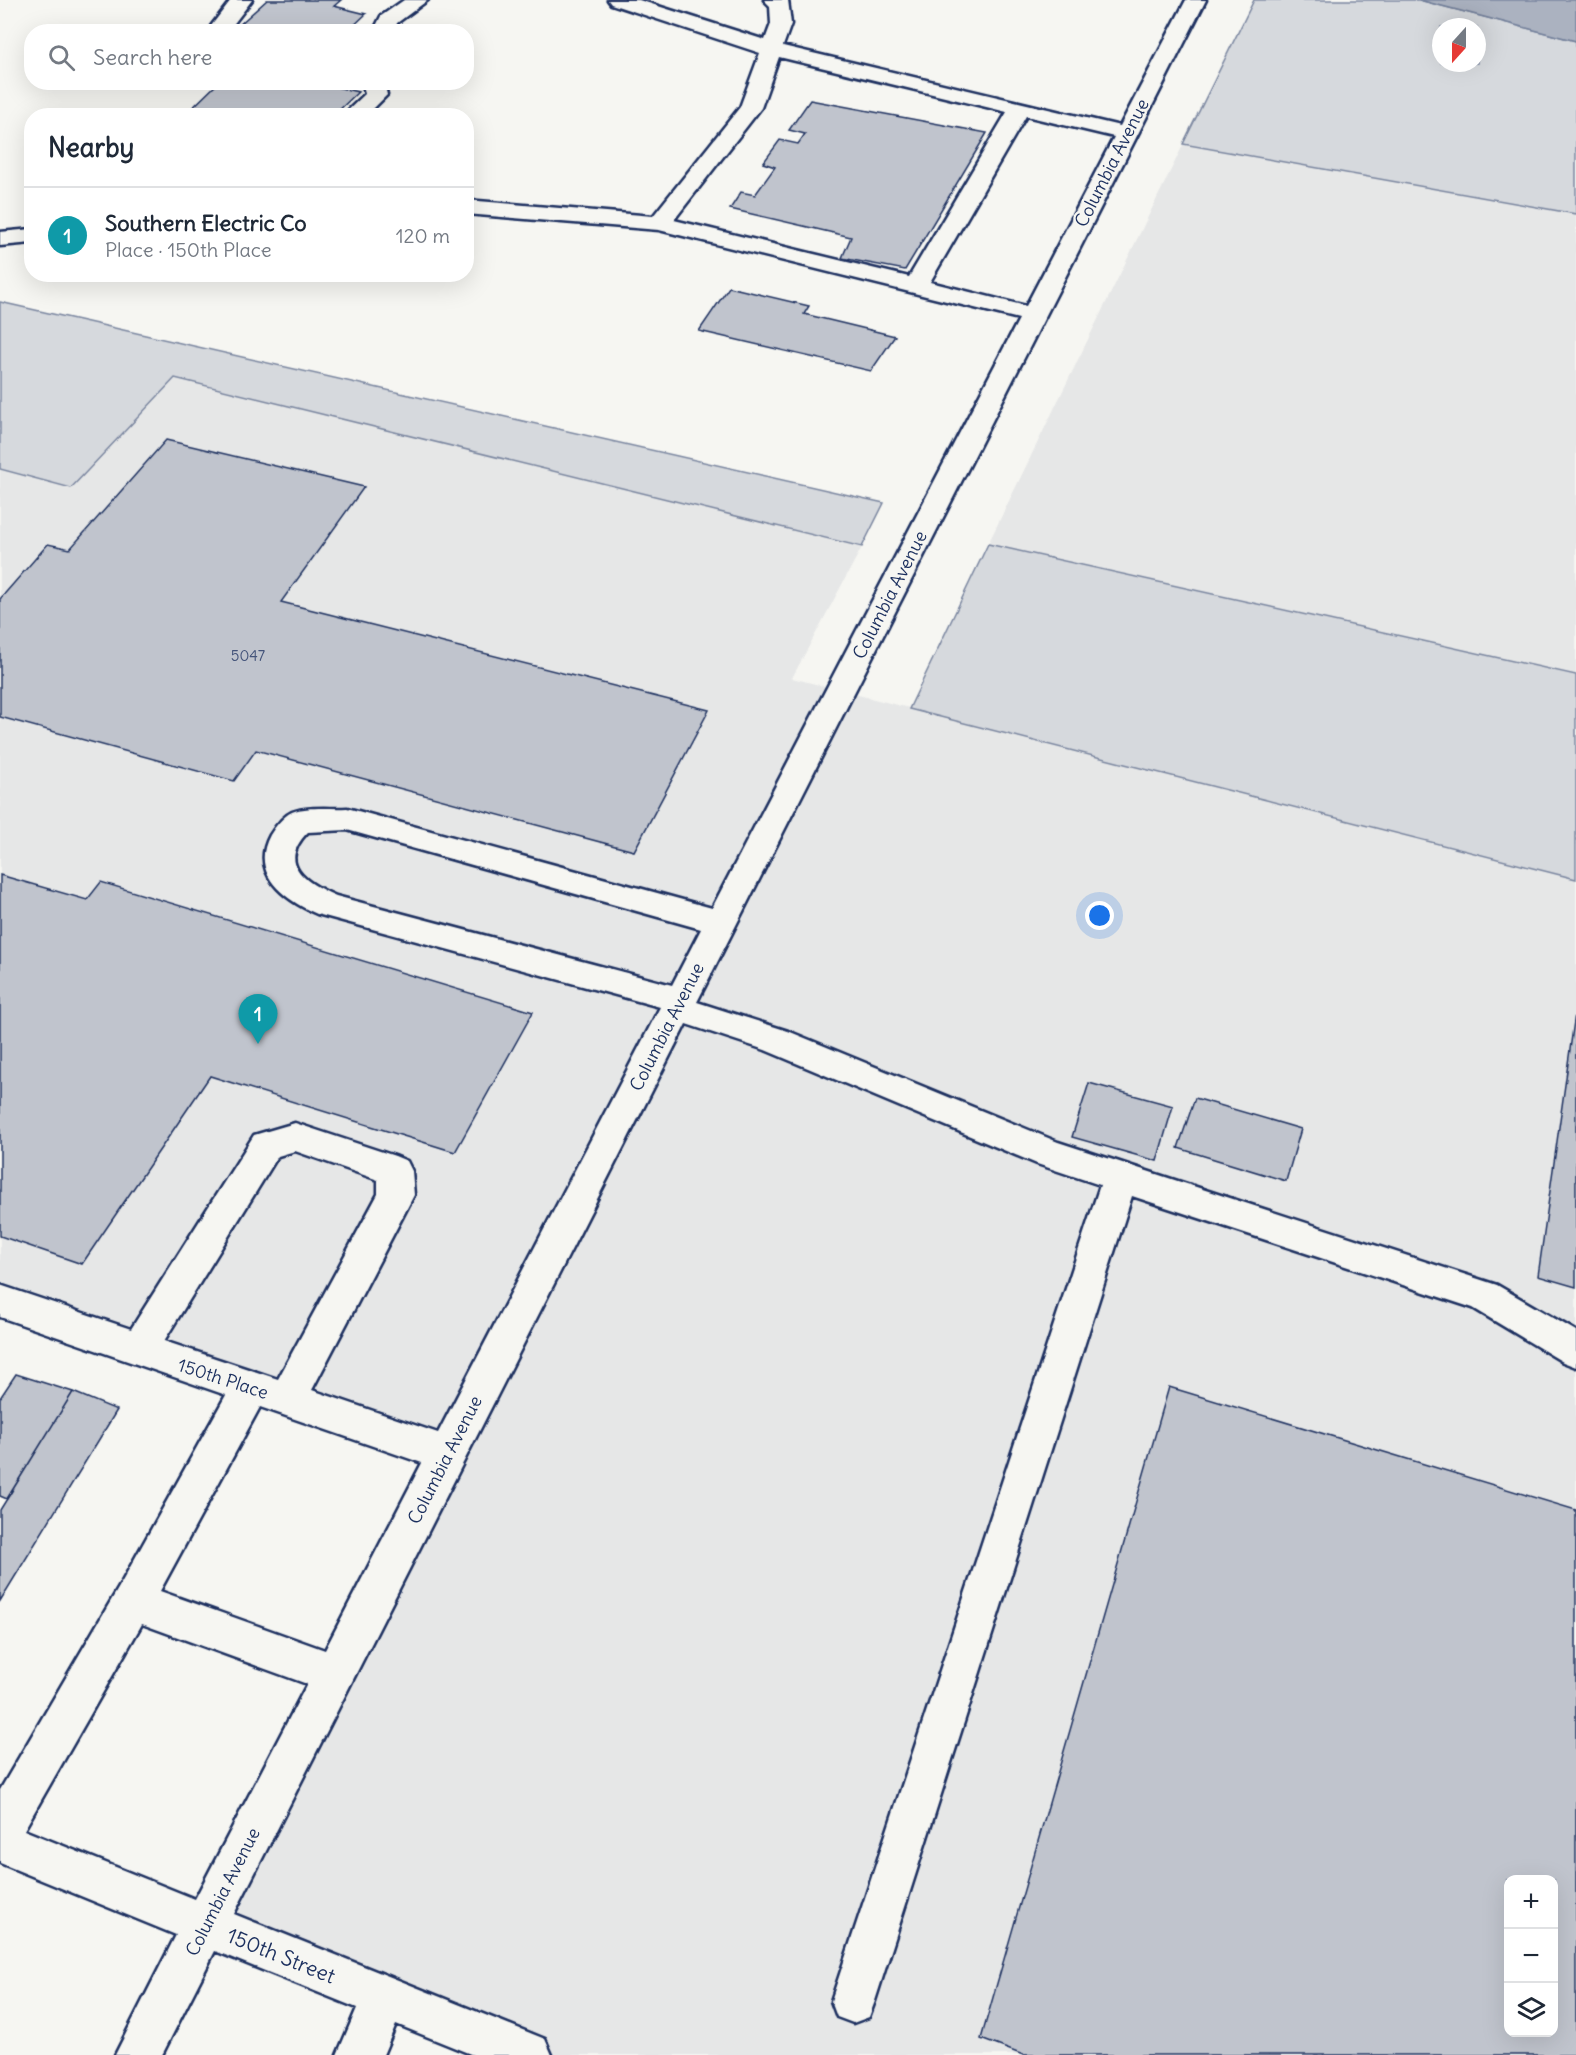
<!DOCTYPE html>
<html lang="en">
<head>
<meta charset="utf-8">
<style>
  :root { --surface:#fff; --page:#f6f6f7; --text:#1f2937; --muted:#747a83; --line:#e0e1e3; --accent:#111827 }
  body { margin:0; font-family:Delius,sans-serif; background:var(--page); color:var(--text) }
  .controls { position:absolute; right:18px; bottom:18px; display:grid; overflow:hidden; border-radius:12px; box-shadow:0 6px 24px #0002 }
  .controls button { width:54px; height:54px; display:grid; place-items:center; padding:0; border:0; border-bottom:2px solid var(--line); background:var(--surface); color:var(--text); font:30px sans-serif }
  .compass { position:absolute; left:1432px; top:18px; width:54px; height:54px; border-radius:50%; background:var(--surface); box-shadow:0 6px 24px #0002; rotate:201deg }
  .you { position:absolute; left:1100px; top:916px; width:21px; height:21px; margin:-15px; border:4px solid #fff; border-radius:50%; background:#1a73e8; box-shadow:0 0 0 9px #1a73e833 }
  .badge { display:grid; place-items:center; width:39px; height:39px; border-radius:50%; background:var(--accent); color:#fff; font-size:20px; font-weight:700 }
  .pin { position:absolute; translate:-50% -50px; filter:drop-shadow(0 2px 3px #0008) }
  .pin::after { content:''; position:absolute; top:32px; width:21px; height:18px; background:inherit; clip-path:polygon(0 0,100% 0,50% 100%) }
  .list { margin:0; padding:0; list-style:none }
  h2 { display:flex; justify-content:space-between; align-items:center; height:78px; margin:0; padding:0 24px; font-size:26px }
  h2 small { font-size:20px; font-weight:400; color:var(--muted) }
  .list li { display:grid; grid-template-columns:39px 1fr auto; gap:18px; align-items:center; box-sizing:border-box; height:96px; padding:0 24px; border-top:2px solid var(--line) }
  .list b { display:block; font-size:22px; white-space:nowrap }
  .list p { margin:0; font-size:20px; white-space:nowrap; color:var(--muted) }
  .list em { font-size:20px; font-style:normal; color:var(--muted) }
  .icon { flex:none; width:33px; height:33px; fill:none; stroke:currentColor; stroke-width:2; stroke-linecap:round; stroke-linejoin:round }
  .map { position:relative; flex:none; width:1576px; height:2055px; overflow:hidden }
  .search { position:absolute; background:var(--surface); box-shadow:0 6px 24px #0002; left:24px; top:24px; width:450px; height:66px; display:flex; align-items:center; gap:15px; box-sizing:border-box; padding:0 21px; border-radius:24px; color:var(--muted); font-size:22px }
  .panel { position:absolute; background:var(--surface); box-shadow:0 6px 24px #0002; left:24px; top:108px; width:450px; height:174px; border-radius:24px }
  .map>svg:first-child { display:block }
  .built { fill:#e6e7e7; fill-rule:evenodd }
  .green { fill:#d6d9dd; stroke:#78849e; stroke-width:1.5; fill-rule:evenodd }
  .water { fill:#abb2c0; stroke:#717e99; stroke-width:1.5 }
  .building { fill:#c0c4cd; stroke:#1b2f5e; stroke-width:1.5; fill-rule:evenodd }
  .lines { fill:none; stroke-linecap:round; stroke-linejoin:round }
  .minor-casing { stroke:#1b2f5e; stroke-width:5 }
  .minor { fill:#f6f6f2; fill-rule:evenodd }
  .labels { text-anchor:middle; stroke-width:4.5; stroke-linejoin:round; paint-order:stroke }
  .number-label { font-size:15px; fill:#44547a }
  .street-label { font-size:18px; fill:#1b2f5e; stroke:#f6f6f2 }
  .near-street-label { font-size:21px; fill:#1b2f5e; stroke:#f6f6f2 }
</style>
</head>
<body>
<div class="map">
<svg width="1576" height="2055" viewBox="0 0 1576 2055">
  <rect width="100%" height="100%" fill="#f6f6f2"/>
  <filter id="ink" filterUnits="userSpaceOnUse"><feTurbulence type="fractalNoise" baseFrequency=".0167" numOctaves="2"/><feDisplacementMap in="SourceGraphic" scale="12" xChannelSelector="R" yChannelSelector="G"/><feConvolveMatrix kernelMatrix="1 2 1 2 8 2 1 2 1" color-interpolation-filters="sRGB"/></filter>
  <g filter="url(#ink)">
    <path class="built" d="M1254 0H1419L1576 41V675L988 544ZM1441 27H1477V63H1441Z
      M174 377 862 547 792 678 1576 879V2055H526L205 1926 447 1454 0 1301V469L71 488ZM1508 1880H1554V2032H1508Z"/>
    <path class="green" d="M1254 0H1419L1576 41V214L1183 144ZM1441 27H1477V63H1441Z
      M0 302 884 503 862 547 175 378 71 488 0 469Z
      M988 544 1576 675V879L909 709Z"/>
    <path class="water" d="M1419 0H1576V41Z"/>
    <path class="building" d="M267 0H341L334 6 366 14 347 32H266L238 26Z
      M219 82H315L358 92 333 116H184Z
      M810 100 987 133 905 270 842 258 851 237 730 209 741 192 755 195 775 167 763 163 780 140 798 144 805 134 789 130Z
      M729 287 809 306 804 314 895 336 871 371 699 331Z
      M166 440 364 487 281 602 709 710 634 851 256 750 234 781 0 717V599L48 544 70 549Z
      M0 875 87 900 101 882 533 1012 455 1152 210 1076 82 1264 0 1236Z
      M1576 1007V1287L1538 1276Z
      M1089 1083 1173 1106 1157 1161 1072 1137Z
      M1195 1098 1301 1129 1286 1181 1178 1148Z
      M16 1374 73 1392 7 1499 0 1496V1398Z
      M1169 1387 1576 1510V2055H1023L981 2039ZM1508 1880H1554V2032H1508Z
      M73 1392 117 1410 0 1601V1510Z"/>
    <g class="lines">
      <defs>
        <path id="minor" d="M231 0H252L232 26 233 32H212L211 26Z
          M404 0H428L397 23 394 32H373L381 16Z
          M608 0H639L765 40 771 24 770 6 764 0H788L791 24 783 46 1120 126 1186 0H1206L697 1002 788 1031 1058 1142 1497 1285 1576 1331V1367L1563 1362 1473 1308 1132 1196 875 2001 869 2017 853 2023 837 2017 831 2001 1100 1185 1037 1164 765 1050 686 1024 234 1914 545 2039 552 2055H473L396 2024 383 2055H337L357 2008 215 1951 162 2055H115L176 1935 0 1863V1790L119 1587 226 1395 0 1317V1285L131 1329 254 1135 295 1123 395 1156 407 1161 412 1171 414 1195 312 1390 438 1433 660 1007 317 914C285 900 249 874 270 835 275 827 283 816 292 812 308 806 330 809 347 808L712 908 1019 319 659 230 466 214V200L653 216 740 107 760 53 611 4ZM779 57 1007 112 909 277 674 220 761 108ZM1026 116 1114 137 1026 306 930 282ZM347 830 701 929 672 985 336 896C306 883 276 864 308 832ZM295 1151 378 1180V1194L278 1379 164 1341 278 1156ZM260 1407 422 1463 325 1650 160 1591ZM142 1624 307 1684 195 1899 24 1830Z
          M362 82H384L387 95 366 116H342L365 94Z
          M32 229V243L0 246V232Z"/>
      </defs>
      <use href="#minor" class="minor-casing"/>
      <use href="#minor" class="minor"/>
    </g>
  </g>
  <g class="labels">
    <g class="number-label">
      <text x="248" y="661">5047</text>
    </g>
    <g class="street-label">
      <text transform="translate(1112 163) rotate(-63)" y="6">Columbia Avenue</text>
      <text transform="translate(890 595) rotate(-63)" y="6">Columbia Avenue</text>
      <text transform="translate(667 1027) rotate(-63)" y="6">Columbia Avenue</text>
      <text transform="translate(223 1379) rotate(18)" y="6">150th Place</text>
      <text transform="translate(445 1460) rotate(-63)" y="6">Columbia Avenue</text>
      <text transform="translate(223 1892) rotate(-63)" y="6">Columbia Avenue</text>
    </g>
    <g class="near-street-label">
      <text transform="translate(281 1956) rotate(22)" y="7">150th Street</text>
    </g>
  </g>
</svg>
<div class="controls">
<button>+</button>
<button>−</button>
<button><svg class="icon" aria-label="layers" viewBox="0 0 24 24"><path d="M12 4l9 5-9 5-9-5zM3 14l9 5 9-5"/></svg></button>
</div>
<svg class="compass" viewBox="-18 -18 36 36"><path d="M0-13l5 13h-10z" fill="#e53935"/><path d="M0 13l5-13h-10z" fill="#747a83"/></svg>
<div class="you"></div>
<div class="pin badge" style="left:258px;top:1044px;background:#0f9aa8">1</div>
<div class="search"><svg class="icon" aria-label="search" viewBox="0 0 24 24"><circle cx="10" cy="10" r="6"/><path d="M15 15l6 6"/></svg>Search here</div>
<section class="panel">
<h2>Nearby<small></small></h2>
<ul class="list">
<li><span class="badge" style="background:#0f9aa8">1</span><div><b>Southern Electric Co</b><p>Place · 150th Place</p></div><em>120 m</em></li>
</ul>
</section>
</div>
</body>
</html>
